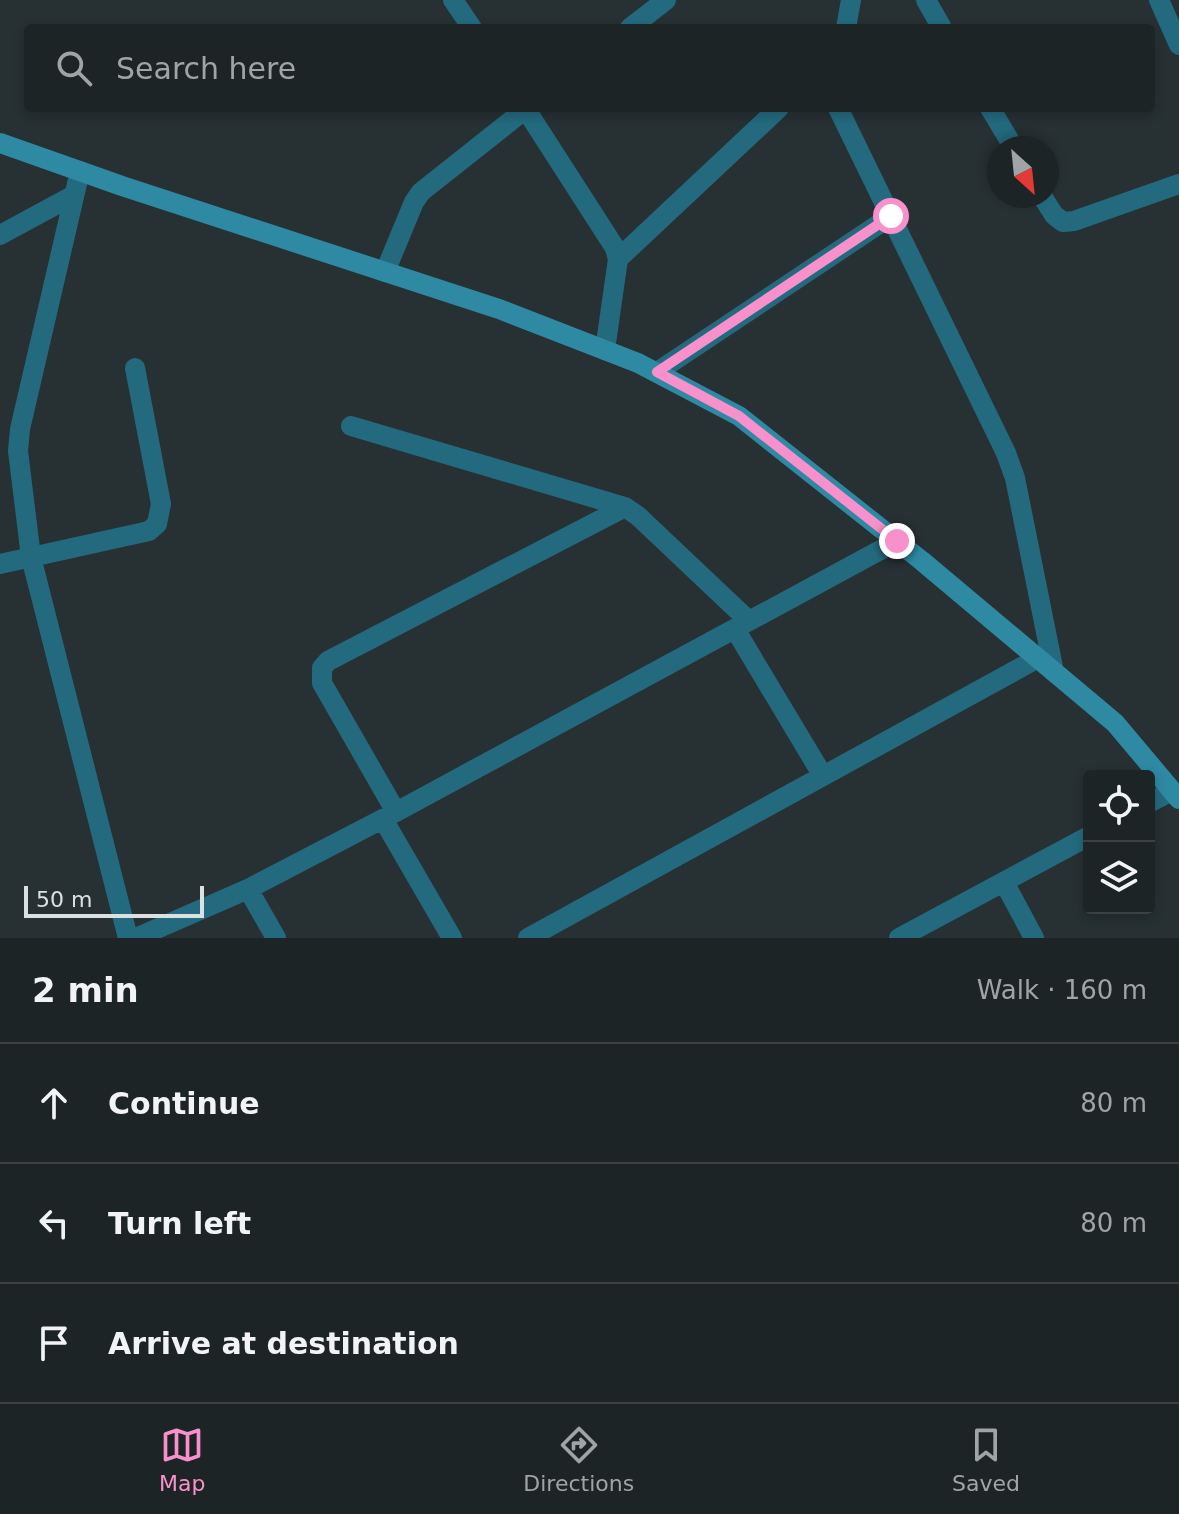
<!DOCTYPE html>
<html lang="en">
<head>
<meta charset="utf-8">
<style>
  :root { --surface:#1d2426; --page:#2a3032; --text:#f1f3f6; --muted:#a0a4a7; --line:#3b4143; --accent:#f890cc }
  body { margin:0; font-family:"DejaVu Sans",sans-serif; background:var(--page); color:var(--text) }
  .controls { position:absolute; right:24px; bottom:24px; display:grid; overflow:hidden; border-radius:8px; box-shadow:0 4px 12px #0003 }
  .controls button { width:72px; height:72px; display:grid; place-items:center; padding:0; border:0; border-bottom:2px solid var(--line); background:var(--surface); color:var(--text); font:40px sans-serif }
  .compass { position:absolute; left:987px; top:136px; width:72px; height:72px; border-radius:50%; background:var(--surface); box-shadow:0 4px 12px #0003; rotate:153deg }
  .scale { position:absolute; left:24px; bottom:20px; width:180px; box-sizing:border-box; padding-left:8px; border:4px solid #dbe1e3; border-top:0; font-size:22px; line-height:28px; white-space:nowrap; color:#dbe1e3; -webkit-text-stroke:6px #273033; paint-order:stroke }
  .stop { position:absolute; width:24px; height:24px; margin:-18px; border:6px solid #f890cc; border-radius:50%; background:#fff }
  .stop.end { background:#f890cc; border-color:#fff; box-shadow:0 2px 8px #0008 }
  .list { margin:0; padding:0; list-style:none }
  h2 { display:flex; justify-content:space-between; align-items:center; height:104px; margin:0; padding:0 32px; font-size:34px }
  h2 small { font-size:26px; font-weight:400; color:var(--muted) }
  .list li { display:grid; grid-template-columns:52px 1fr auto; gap:24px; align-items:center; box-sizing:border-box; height:120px; padding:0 32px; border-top:2px solid var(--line) }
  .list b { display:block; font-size:30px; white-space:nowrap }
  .list em { font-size:26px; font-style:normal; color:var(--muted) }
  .icon { flex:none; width:44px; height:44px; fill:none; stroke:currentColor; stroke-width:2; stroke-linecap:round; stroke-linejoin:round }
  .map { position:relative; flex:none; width:1179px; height:938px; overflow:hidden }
  .search { position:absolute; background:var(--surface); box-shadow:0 4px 12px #0003; left:24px; right:24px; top:24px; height:88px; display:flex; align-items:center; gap:20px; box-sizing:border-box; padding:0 28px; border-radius:8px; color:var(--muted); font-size:30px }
  .sheet { height:464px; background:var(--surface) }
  nav { display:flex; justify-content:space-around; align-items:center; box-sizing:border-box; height:112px; border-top:2px solid var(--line); background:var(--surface); font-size:22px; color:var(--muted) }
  nav a { display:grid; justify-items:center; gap:4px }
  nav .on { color:var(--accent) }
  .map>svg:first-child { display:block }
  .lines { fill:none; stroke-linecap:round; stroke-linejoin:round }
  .street { stroke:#246a7f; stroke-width:20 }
  .secondary { stroke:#2e89a3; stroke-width:20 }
  .route { stroke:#f890cc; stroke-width:10 }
</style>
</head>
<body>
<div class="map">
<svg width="1179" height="938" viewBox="0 0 1179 938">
  <rect width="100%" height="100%" fill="#273033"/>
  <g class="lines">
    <path class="street" d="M453 0 472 28
      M926 0 942 28
      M1159 0 1179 45
      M630 28 666 0
      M846 28 851 0
      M525 108 615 248 618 259 605 350
      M838 108 1006 453 1015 478 1054 672
      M990 108 1014 148
      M80 171 20 429 18 451 31 557 128 938
      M1042 196 1054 215 1063 222 1074 221 1179 184
      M0 235 74 195
      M618 259 779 108
      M385 272 414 202 421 192 527 108
      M657 372 891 216
      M351 426 625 507 638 516 749 621
      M0 564 149 531 157 524 161 504 135 368
      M735 629 823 776
      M1149 803 1172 791
      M396 812 322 683V668L328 661 625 507
      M383 819 452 938
      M1004 882 1034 938
      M248 889 276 938
      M136 938 248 889 396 812 897 541
      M528 938 1038 658
      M899 938 1089 836"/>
    <path class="secondary" d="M0 143 122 186 499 309 638 363 739 416 922 561 1115 723 1179 799"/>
  </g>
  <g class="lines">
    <path class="route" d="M891 216 657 372 739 416 897 541"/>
  </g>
</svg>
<div class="controls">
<button><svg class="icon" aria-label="locate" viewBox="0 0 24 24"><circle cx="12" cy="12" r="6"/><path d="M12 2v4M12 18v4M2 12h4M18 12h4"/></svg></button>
<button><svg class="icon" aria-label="layers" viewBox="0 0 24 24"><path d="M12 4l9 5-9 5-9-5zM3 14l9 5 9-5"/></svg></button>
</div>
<svg class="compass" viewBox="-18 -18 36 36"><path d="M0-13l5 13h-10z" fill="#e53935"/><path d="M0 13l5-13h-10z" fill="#a0a4a7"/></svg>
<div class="scale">50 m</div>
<div class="stop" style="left:891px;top:216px"></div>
<div class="stop end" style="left:897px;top:541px"></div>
<div class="search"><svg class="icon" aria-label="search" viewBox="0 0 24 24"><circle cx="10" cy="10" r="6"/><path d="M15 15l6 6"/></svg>Search here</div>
</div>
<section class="sheet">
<h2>2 min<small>Walk · 160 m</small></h2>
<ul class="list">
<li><svg class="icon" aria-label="ahead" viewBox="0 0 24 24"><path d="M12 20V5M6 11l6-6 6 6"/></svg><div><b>Continue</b></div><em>80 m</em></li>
<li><svg class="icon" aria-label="left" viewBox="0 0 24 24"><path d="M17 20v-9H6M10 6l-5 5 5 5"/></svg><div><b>Turn left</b></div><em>80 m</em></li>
<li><svg class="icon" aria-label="arrive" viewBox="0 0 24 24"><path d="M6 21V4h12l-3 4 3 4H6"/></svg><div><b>Arrive at destination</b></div></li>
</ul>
</section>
<nav>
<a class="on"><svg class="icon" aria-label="map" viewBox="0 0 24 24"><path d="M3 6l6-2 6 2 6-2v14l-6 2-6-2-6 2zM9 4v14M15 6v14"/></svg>Map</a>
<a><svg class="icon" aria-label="directions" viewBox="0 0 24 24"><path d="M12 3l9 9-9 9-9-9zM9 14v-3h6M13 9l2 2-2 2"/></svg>Directions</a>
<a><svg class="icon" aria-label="saved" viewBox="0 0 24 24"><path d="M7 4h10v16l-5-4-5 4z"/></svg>Saved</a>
</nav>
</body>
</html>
